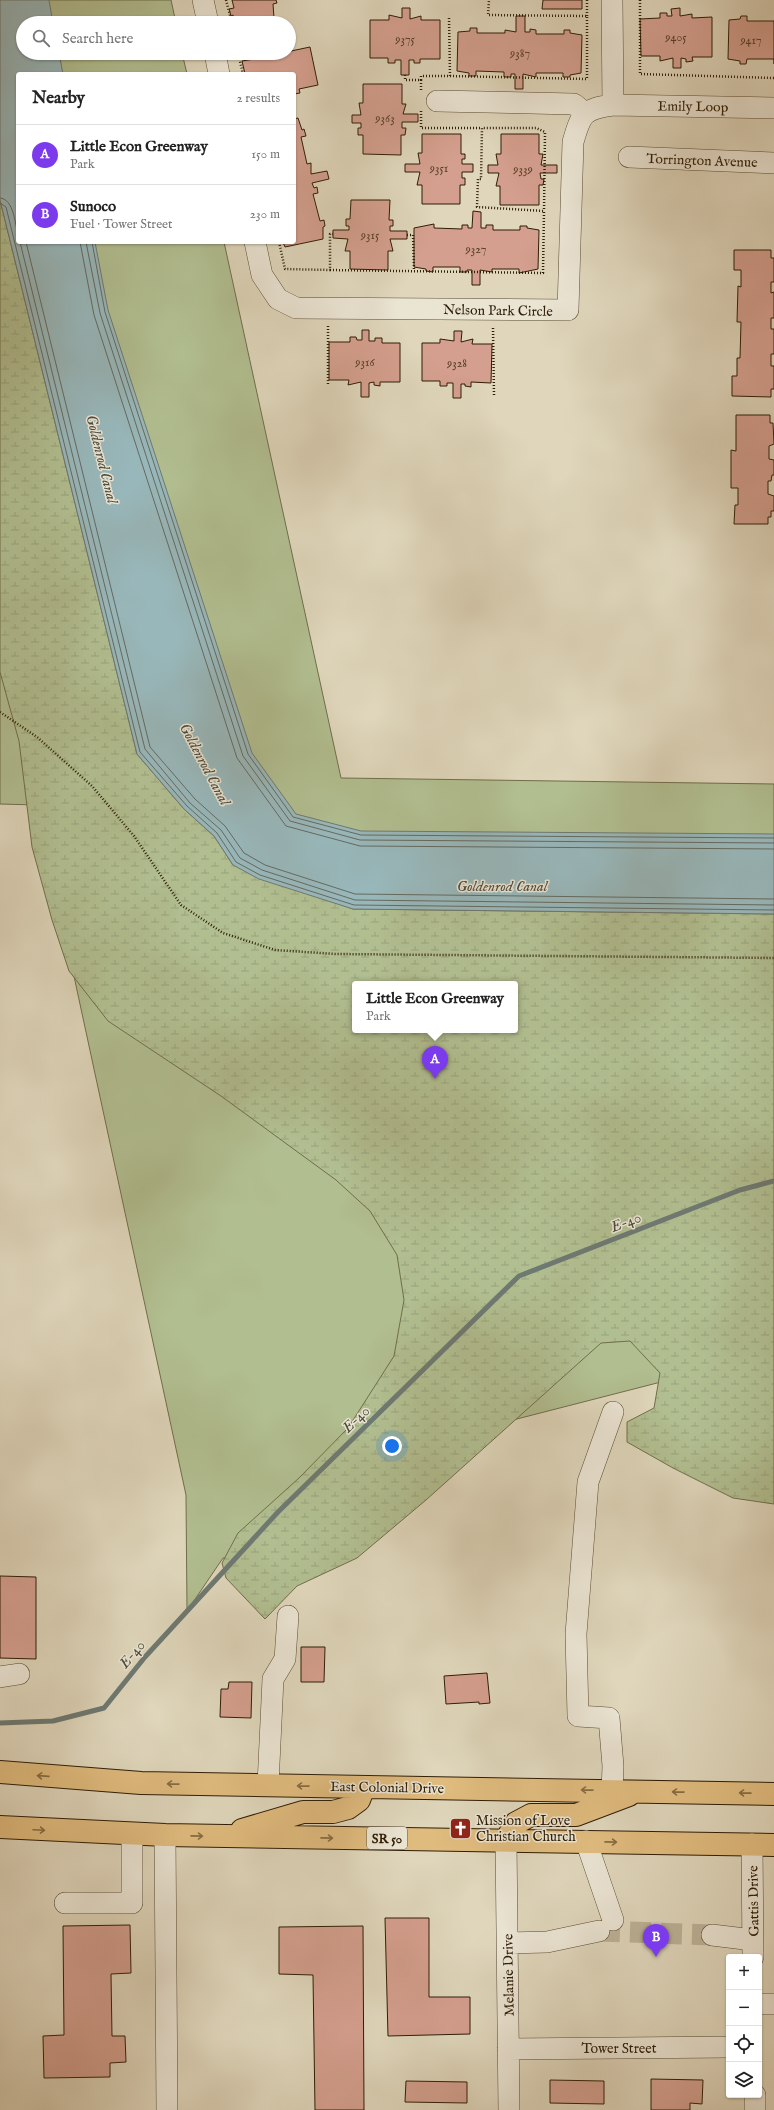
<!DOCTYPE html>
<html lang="en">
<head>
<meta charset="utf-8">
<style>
  :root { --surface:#fff; --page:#f2f2f2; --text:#222; --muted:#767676; --line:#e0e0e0; --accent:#7c3aed }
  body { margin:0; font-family:"IM FELL English",serif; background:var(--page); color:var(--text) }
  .controls { position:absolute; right:12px; bottom:12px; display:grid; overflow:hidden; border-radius:4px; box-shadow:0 1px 3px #0004 }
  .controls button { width:36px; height:36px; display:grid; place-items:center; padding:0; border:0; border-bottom:1px solid var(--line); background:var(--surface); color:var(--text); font:20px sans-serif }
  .you { position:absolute; left:392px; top:1446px; width:14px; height:14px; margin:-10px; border:3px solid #fff; border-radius:50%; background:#1a73e8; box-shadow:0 0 0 6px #1a73e833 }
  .badge { display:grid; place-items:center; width:26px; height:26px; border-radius:50%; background:var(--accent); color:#fff; font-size:13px; font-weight:700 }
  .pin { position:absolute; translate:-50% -33px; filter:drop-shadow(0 1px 2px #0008) }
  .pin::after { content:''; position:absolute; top:21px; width:14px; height:12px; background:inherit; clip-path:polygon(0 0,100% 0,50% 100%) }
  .popup { position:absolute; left:352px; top:981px; width:166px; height:52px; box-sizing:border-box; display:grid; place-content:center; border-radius:4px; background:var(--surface); filter:drop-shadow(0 1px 3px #0005); font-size:13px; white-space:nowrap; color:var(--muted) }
  .popup b { font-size:15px; color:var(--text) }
  .popup::after { content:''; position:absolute; left:50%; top:100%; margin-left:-8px; border:8px solid transparent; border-top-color:var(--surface) }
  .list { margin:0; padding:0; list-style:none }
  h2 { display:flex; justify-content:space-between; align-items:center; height:52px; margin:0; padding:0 16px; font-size:17px }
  h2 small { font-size:13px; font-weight:400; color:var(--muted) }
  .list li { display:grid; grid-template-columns:26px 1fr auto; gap:12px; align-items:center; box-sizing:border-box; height:60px; padding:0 16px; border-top:1px solid var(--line) }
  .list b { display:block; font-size:15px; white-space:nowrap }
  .list p { margin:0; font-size:13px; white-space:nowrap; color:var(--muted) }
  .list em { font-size:13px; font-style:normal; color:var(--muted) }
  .icon { flex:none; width:22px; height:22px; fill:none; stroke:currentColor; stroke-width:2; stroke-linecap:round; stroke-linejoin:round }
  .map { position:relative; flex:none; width:774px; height:2110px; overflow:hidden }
  .search { position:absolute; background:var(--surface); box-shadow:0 1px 3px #0004; left:16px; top:16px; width:280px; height:44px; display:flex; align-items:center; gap:10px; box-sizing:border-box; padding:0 14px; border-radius:22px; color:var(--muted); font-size:15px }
  .panel { position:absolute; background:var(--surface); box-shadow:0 1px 3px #0004; left:16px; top:72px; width:280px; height:172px; border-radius:4px }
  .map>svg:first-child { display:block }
  .green { fill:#b1be90; stroke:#706e4b; fill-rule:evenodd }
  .wetland { fill:url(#wetland-marsh); stroke:#706e4b; fill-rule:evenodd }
  .water { fill:#98b7ba; stroke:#6e7972 }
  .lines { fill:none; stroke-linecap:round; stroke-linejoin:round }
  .shore { stroke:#646a60; stroke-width:1 }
  .stream { stroke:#6e7972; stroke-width:5 }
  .building { fill:#d49f8e; stroke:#2f1d06 }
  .minor-tunnel { stroke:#bcb197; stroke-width:21; stroke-dasharray:21 10; stroke-linecap:butt }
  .minor-casing { stroke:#5b4b33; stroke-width:22 }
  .highway-casing { stroke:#2f1d06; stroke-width:24 }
  .path { stroke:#2f1d06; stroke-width:2.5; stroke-dasharray:1 2; stroke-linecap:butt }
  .minor { stroke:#eae4d3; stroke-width:21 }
  .highway { stroke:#e0bb7e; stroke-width:22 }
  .oneway { stroke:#886c42 }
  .labels { text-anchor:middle; stroke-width:3; stroke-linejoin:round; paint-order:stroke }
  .number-label { font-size:12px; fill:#583e28 }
  .shield { fill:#eae4d3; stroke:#675944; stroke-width:1 }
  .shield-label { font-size:13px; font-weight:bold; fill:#2f1d06 }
  .street-label { font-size:14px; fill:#2f1d06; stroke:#eae4d3 }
  .poi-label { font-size:14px; fill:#2f1d06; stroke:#eae4d3; text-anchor:start }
  .water-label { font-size:15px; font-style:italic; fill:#4e4b3c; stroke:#eae4d3 }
</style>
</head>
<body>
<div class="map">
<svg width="774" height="2110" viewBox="0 0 774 2110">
  <defs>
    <pattern id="wetland-marsh" width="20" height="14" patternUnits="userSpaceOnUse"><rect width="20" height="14" fill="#b1be90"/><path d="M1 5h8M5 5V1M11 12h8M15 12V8" fill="none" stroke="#99a37b"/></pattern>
  </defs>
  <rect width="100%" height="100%" fill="#dfd6bb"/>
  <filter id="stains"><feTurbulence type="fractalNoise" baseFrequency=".005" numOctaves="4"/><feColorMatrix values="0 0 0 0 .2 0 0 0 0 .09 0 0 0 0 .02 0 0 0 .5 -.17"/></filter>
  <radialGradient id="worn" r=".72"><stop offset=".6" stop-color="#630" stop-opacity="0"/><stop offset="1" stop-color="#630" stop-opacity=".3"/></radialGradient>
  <path class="green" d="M0 0H171L176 23H23V53H182L187 74H18V242H224L341 778 774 784V1353L439 1439 330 1563 223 1558 187 1611 186 1495 37 805 0 804ZM355 984H515V1030H355Z"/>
  <path class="wetland" d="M0 200 137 754 184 809 214 836 233 865 353 909 774 914V1504L733 1498 673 1468 627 1442V1422L654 1408 660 1373 630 1341 601 1343 426 1500 357 1558 297 1586 265 1619 226 1578 222 1563 238 1533 299 1478 348 1428 394 1356 404 1300 397 1255 370 1211 336 1180 221 1096 108 1021 69 971 52 920 32 847 19 741 0 672ZM355 984H515V1030H355Z"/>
  <path class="water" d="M0 0H49L53 23H23V53H59L63 74H18V242H95L108 310 252 753 296 814 361 831 774 834V914L353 909 259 879 233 865 214 836 184 809 137 754 0 200Z"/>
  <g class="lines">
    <path class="shore" d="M0 198C14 199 15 224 18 235
      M0 203 6 207 140 752 187 806 217 833 236 862 260 875 354 905 774 910
      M20 242 145 749 190 803 221 830 240 858 262 870 355 900 774 905
      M26 242 150 747 195 799 225 826 244 853 265 865 355 894 774 899
      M80 242 94 315 237 758 286 826 360 846 774 849
      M86 242 100 313 243 756 290 821 360 840 774 843
      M92 242 105 312 248 754 293 817 361 835 774 838"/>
    <path class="stream" d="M0 1723 53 1721 104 1708 145 1657 278 1512 519 1276 740 1190 774 1181"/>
  </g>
  <path class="building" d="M232 0H276L277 3 273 4 274 18 253 23H237L235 22 233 15 231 16 229 9 234 8Z
    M543 0H582V9H542Z
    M402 8H410V19L421 16V20H440V59H420V63H414V60H409V75H401V60H395V63H388V58H370V20H389V15L402 18Z
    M680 8V16L692 14V18L712 17V57H692L693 61 686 62V59L681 58V68H673V58L660 61V56H641L640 19 660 18V13H667V16H672L671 9Z
    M516 16H525V32H530V29L536 30V34H564V30H570V33L582 35 581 73 570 75V77H563V73H536V77L523 74V89H515V74H511V77H504V72L476 71V76H469V73L457 71 458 32 470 31V28H477V33H505V30L516 32Z
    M741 16H747V21H774V64V59H747L746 64H740V61L728 59 729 20 740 19Z
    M290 46 291 51 310 47 318 85 299 89 300 93 294 94V74H245L242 61 260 58 259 53H289Z
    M363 84H402V104H406L403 114H418V122H402V128H406L405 135H401V155L363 154V135H358V128H361V123H352V115H361L359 103H363Z
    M298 118 302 130 304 129 306 136 301 137 307 164 311 163V174L327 171 329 179 312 183 314 188 317 187 318 193 313 194 320 221 324 220 325 226 323 227V239L285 247 283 242H294V119Z
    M422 134H461V154H465V159H462V164H473V172H462V178H465V185H460V204H422V185H417L420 172H405V164H420L418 153H422Z
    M501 134H539V154H543L541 165H557V173H540L541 179H544L543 185H539V205H500V186H496L499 173H488V165H498L496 154H501Z
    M351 200H390L389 220H393V226H390V231H407V239H390L393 251H388V270L350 269V251H345L348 239 333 238V230H349V226H346V219H350Z
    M473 211 481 212V228H486V225H493V230H520V226H527V228L539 230 538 269 519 273V269H492V272L480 270V285H472V270H467V272H460V267H433V272L426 271V269L414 267V228L434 224V228L462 229V225H468V228H472Z
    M734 250H771V258H774V282H771V293L774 292V318H771V329H774V354H771V366H774V389H771V397L732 396V376H737V358H740L741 322H737L738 286 741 287V270H734Z
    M362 330H369V341H375V338H382V343H400V382H380V386L374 385V382L369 383V397H361V382L348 385 349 380H329V342H350V337H356L357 340H362Z
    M454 331H462L461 342 473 339 472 344H492L491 383 471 382V387L465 386V384H461V398H453V383H447V386H440V381H422V343H440V339L454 341Z
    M736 415H770V423H773L774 444 769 446V459L774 460V475H772L771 481H768V494L774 496V511H771V517H768V524H734L735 505H738V488H731V450L736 451Z
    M0 1576 36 1577V1659L0 1658Z
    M301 1647H325L324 1682H301Z
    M487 1673 490 1703 479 1704V1702L446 1704 444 1676Z
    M229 1682H252L251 1718 220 1717 221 1689H228Z
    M385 1918H429V1997H470V2034L388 2036Z
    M130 1925 131 1973 111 1974 112 2036H125L126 2062 110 2063V2077L44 2078 43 2036 64 2035 63 1926Z
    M363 1926 364 2110H315L313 1975 279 1974V1927Z
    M651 2079 703 2080 702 2104 690 2103V2110H651Z
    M550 2080 604 2081V2104L550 2103Z
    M406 2081 467 2082V2103L405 2102Z"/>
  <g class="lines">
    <path class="minor-tunnel" d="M599 1931 712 1935"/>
    <defs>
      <path id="minor" d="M203 0 208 23
        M215 53 219 74
        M437 101 574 104 585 113
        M613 105 774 108
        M629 157 774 163
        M255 242 262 275 278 299 296 308 568 310 573 142C581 114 583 109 613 105L612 0
        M0 1677 19 1674
        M268 1785 273 1679 285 1659 288 1616
        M612 1791 613 1766 609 1718 578 1716 576 1634 588 1482 613 1412
        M165 1835 167 2110
        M506 1840 509 2110
        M586 1841 613 1920
        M752 1844 753 1957
        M65 1903H132V1834
        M712 1935 753 1940
        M507 1943 547 1942 599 1931
        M759 2004H774
        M508 2049 729 2047
        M755 2095V2110"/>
      <path id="highway" d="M0 1772 141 1783 774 1794
        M0 1827 165 1835 774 1845
        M242 1830 303 1812H333L348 1808 359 1800 364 1787
        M506 1840 516 1823 531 1815H576L629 1795"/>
    </defs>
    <use href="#minor" class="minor-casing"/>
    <use href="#highway" class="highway-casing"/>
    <path class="path" d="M226 0 232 23
      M640 0V74L774 78
      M587 16V0
      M257 22V23
      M238 53 243 74
      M405 75V80H421V90
      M450 76 587 79V16L488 15 489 0
      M421 80V76H450L449 18
      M421 111V128H482
      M407 235H413L414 271
      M279 242 285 269 330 270V234H333
      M330 270 543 273 544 211 477 207 478 179H481L482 128H536L545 132 544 211
      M328 326V385
      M493 328 494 396
      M0 712 37 737 92 786 134 836 181 905 223 933 275 950 336 954 774 958"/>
    <use href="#minor" class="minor"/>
    <use href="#highway" class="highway"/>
  </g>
  <defs><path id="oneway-shaft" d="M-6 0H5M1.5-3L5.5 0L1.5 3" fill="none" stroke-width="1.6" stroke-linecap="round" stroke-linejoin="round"/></defs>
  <g class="oneway">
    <use href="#oneway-shaft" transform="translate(43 1776) rotate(-176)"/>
    <use href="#oneway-shaft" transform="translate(173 1784) rotate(-179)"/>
    <use href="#oneway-shaft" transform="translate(303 1786) rotate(-179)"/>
    <use href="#oneway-shaft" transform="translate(587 1790) rotate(-179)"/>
    <use href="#oneway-shaft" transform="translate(678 1792) rotate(-179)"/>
    <use href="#oneway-shaft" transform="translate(745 1793) rotate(-179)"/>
    <use href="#oneway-shaft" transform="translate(39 1830) rotate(3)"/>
    <use href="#oneway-shaft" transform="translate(197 1836) rotate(1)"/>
    <use href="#oneway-shaft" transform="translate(327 1838) rotate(1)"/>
    <use href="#oneway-shaft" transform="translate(611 1842) rotate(1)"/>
  </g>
  <defs>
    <symbol id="church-square" viewBox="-11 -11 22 22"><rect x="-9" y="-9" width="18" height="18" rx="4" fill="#8f2418" stroke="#eae4d3"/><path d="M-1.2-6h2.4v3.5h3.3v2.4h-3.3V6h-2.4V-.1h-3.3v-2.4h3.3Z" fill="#fff"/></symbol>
  </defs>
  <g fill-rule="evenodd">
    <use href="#church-square" x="448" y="1816" width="25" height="25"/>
  </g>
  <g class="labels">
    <g class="number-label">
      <text x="676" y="41">9405</text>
      <text x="405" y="43">9375</text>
      <text x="751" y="44">9417</text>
      <text x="520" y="57">9387</text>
      <text x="385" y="122">9363</text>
      <text x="439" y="172">9351</text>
      <text x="523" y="173">9339</text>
      <text x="370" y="239">9315</text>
      <text x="476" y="253">9327</text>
      <text x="365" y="366">9316</text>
      <text x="457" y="367">9328</text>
    </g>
    <rect class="shield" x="367" y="1827" width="40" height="22" rx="3"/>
    <g class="shield-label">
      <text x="387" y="1843">SR 50</text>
    </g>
    <g class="street-label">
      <text transform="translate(693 106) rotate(1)" y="5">Emily Loop</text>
      <text transform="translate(702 160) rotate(2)" y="5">Torrington Avenue</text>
      <text transform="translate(498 310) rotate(1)" y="5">Nelson Park Circle</text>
      <text transform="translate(387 1787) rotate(1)" y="5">East Colonial Drive</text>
      <text transform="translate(753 1901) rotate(-91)" y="5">Gattis Drive</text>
      <text transform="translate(508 1975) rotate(-91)" y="5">Melanie Drive</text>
      <text x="619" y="2053">Tower Street</text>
    </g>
    <g class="poi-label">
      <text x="476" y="1825">Mission of Love<tspan x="476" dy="16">Christian Church</tspan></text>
    </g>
    <g class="water-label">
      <text transform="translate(102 459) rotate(76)" y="5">Goldenrod Canal</text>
      <text transform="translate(205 764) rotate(62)" y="5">Goldenrod Canal</text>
      <text x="502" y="891">Goldenrod Canal</text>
      <text transform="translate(626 1222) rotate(-21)" y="5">E-40</text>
      <text transform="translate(356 1419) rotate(-44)" y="5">E-40</text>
      <text transform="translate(132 1654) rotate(-50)" y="5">E-40</text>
    </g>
  </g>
  <rect width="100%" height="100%" filter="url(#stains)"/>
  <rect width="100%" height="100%" fill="url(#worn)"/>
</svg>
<div class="controls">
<button>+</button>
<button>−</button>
<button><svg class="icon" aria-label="locate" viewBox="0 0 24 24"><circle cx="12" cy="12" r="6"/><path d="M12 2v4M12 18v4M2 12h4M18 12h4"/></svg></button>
<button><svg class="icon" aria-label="layers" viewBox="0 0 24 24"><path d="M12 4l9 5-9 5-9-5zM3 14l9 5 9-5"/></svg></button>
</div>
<div class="you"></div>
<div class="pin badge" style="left:435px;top:1079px">A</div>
<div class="popup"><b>Little Econ Greenway</b>Park</div>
<div class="pin badge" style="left:656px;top:1957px">B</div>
<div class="search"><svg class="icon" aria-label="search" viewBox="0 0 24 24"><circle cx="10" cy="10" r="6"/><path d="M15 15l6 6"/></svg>Search here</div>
<section class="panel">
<h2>Nearby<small>2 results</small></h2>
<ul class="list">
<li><span class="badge">A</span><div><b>Little Econ Greenway</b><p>Park</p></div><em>150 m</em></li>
<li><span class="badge">B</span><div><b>Sunoco</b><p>Fuel · Tower Street</p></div><em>230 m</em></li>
</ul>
</section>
</div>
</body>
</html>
